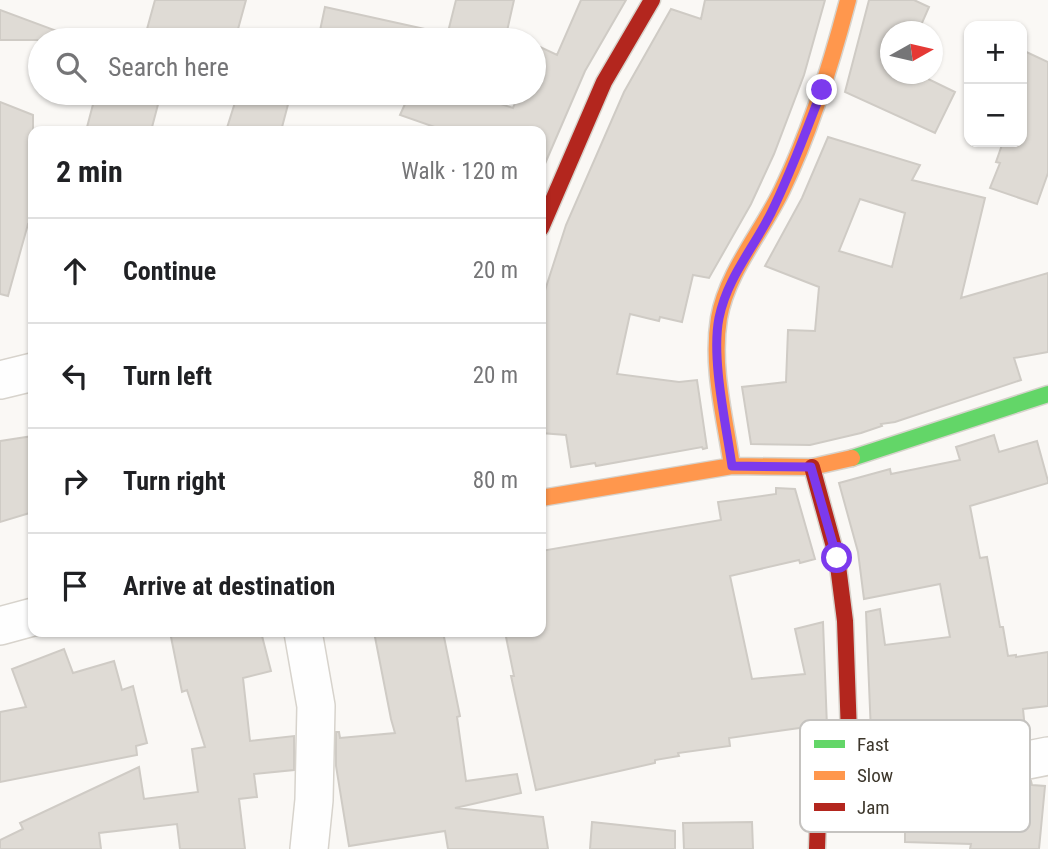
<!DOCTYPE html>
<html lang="en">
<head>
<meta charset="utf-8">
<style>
  :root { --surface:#fff; --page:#f6f6f6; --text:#202124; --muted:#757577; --line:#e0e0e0 }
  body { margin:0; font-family:"Roboto Condensed",sans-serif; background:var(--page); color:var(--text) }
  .controls { position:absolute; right:21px; top:21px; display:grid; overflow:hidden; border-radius:14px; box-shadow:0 2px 5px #0004 }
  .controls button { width:63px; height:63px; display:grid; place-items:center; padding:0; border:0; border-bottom:2px solid var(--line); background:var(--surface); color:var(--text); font:35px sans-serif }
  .compass { position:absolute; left:880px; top:21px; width:63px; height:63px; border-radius:50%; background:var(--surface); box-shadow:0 2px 5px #0004; rotate:82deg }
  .stop { position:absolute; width:21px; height:21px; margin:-16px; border:5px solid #7c3aed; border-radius:50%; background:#fff }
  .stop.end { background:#7c3aed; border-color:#fff; box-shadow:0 2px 7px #0008 }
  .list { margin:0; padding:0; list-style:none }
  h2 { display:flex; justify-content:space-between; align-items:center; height:91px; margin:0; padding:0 28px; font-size:30px }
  h2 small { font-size:23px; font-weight:400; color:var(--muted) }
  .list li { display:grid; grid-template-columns:46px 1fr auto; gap:21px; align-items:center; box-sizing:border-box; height:105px; padding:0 28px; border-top:2px solid var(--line) }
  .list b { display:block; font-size:26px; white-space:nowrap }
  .list em { font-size:23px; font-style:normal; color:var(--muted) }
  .icon { flex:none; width:38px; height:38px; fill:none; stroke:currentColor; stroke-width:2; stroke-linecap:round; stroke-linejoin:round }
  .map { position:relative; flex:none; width:1048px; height:849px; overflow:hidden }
  .search { position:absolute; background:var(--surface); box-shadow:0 2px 5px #0004; left:28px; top:28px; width:518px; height:77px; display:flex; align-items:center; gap:18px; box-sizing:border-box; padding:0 24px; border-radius:38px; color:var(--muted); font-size:26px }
  .panel { position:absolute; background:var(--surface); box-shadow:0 2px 5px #0004; left:28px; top:126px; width:518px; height:511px; border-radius:14px }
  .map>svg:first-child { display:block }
  .building { fill:#dfdbd5; stroke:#cfcbc5; stroke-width:2; fill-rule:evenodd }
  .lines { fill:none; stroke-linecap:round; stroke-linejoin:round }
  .street-casing { stroke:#d7d3cc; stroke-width:40 }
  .fast-casing { stroke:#d7d3cc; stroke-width:19 }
  .slow-casing { stroke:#d7d3cc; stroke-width:19 }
  .jam-casing { stroke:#d7d3cc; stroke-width:19 }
  .street { stroke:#fefefe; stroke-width:37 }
  .fast { stroke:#63d668; stroke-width:16 }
  .slow { stroke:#ff974d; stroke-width:16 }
  .jam { stroke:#b3261e; stroke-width:16 }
  .route { stroke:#7c3aed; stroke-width:9 }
  .key { fill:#fff; stroke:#c5c3c0; stroke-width:2 }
  .key-label { font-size:19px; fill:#3d372c }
</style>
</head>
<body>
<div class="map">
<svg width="1048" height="849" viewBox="0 0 1048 849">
  <rect width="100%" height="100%" fill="#faf8f5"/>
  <path class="building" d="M155 0H246L235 40H144Z
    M456 0H514L505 40H446Z
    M581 0H626L585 71 541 173V131H446L400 115 410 93H467L513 108 519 93H534V44L557 55Z
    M705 0H825L804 75 774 154 751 204 709 278 693 275 682 322 660 317 659 321 630 314 617 374 679 382 697 380 707 448 703 449 702 447 596 466 595 463 571 467 566 435 541 433V303L566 225 624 92 671 9 701 19Z
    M869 0H914L929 7 918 32H891V74H918L955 92 935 133 845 92Z
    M325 7 425 29 424 40H318Z
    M0 10 73 37 72 40H0Z
    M1022 50 1048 62V173L1037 204 990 188 1000 163 996 162 1003 142H1022Z
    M96 93H161L151 131H86Z
    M238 93H291L281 131H226Z
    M0 102 33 115V226L28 224 8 296 0 294Z
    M828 137 920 165 912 180 985 198 961 298 1048 273V352L1014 358 1021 380 895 422 881 424 882 426 861 433 810 445 751 444 742 387 786 382 788 330 815 331 819 287 765 266 802 198ZM860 199 905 213 892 267 839 251Z
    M994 435 999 452 1037 441 1048 481V483L970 506 980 558 987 557 1000 627H1003L1008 656 1016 655V657L1048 652V706L1023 709 1026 739 996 745 868 742 871 733 866 612 880 609 885 645 950 637 940 584 864 599 858 552 839 483 890 469 891 474 960 460 956 447Z
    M33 436V512L0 522V441Z
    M776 488 795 489 815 559 800 563 799 560 730 576 752 679 805 674 795 629 823 622 827 727 823 732 814 734V726L729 738 730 746 678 753 679 756 655 760V763L536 790 511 676H514L505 632H541V551L721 520 718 502 776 494Z
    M170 632H261L271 671 243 678 250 741 294 736V770L254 774 257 797 239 799 245 849H180L177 824 99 833 101 849H0V840L23 829 20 823 139 767 144 799 198 792 192 749 205 747 187 690 182 692Z
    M374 632H443L460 716 457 717 466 781 517 774 521 793 455 808 543 817 548 849H448L445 831 349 846 336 766V732H339L340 738 395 733 391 719Z
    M64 649 73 673 114 661 122 690 133 686 147 743 136 746 137 755 0 782V712L26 707 12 669Z
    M1031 781 1032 785 1045 786 1039 849H970L971 844 905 842V831H886V811L878 810V785L998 787Z
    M592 822 675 831V849H590Z
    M752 822 753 849H684L683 823Z"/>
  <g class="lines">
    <defs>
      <path id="street" d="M0 380 33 372
        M0 626 33 617
        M303 632 316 706 314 800 309 849
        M837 748 852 763 998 766 1048 756"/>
      <path id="fast" d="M852 458 1048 394"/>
      <path id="slow" d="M732 466C725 418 711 367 719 318 727 272 762 232 782 190 811 130 831 65 848 0
        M541 498 732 466 812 467 852 458"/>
      <path id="jam" d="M541 228 604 82 652 0
        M812 467 837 558 845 621 849 734 833 760 823 789 818 819 817 849"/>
    </defs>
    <use href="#street" class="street-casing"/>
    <use href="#fast" class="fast-casing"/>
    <use href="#slow" class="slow-casing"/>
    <use href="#jam" class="jam-casing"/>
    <use href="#street" class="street"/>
    <use href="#fast" class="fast"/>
    <use href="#slow" class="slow"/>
    <use href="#jam" class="jam"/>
  </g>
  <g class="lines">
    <path class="route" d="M822 90C806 131 791 173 771 213 753 249 727 278 719 318 711 358 726 424 732 466L811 467 837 558"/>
  </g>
  <rect x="800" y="720" width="230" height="112" rx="10" class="key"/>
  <rect x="814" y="740" width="31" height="8" fill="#63d668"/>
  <rect x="814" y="771" width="31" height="9" fill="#ff974d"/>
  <rect x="814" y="803" width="31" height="8" fill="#b3261e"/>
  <g class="key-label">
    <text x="857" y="751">Fast</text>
    <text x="857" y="782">Slow</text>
    <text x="857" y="814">Jam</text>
  </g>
</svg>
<div class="controls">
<button>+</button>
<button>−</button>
</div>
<svg class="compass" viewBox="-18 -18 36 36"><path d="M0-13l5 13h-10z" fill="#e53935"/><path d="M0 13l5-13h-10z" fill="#757577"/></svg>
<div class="stop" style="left:837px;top:558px"></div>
<div class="stop end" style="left:822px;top:90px"></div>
<div class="search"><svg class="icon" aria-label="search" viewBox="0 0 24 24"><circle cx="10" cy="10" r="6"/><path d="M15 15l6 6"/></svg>Search here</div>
<section class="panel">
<h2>2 min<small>Walk · 120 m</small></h2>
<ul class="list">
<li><svg class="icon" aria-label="ahead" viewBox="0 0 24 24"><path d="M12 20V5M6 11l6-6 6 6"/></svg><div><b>Continue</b></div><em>20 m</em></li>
<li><svg class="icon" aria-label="left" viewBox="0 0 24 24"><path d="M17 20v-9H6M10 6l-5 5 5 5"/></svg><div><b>Turn left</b></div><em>20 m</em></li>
<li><svg class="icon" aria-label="right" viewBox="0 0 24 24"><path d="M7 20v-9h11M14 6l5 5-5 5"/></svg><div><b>Turn right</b></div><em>80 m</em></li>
<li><svg class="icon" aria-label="arrive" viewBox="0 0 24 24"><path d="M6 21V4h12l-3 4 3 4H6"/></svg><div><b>Arrive at destination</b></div></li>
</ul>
</section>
</div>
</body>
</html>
